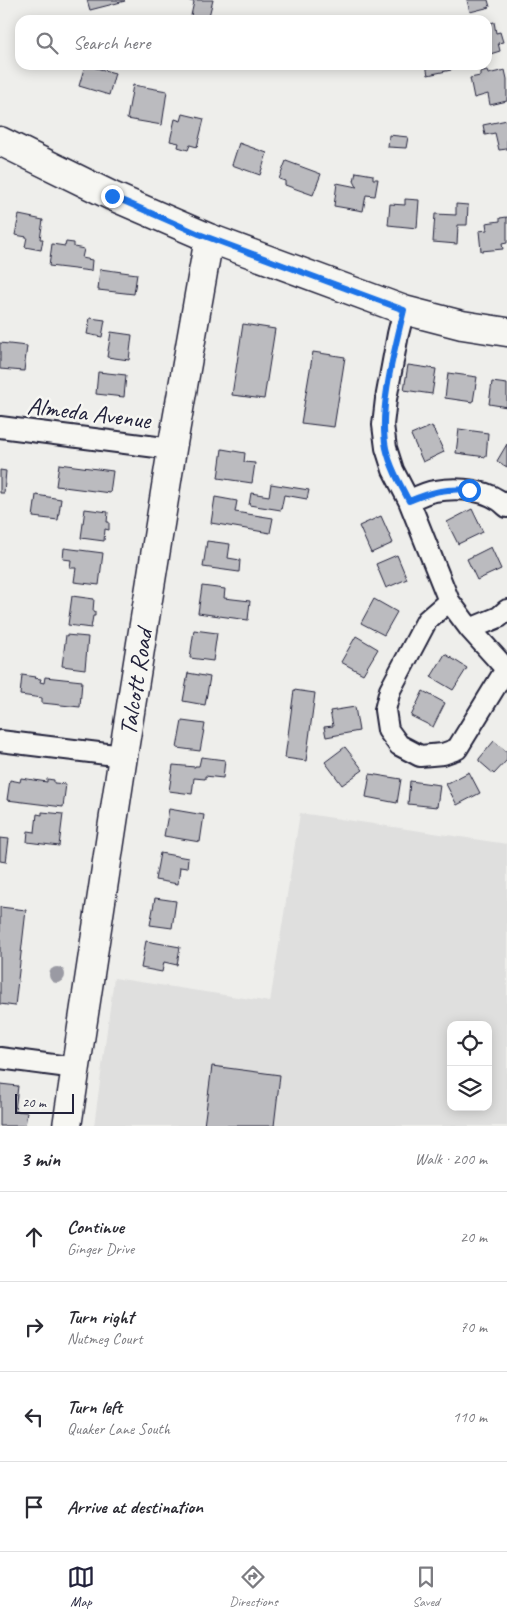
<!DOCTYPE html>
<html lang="en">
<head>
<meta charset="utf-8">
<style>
  :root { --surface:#fff; --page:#f2f2f3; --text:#2b2b33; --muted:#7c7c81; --line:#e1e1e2; --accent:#22223b }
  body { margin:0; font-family:Caveat,sans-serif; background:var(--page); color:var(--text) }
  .controls { position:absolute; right:15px; bottom:15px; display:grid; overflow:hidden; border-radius:10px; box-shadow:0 2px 12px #0003 }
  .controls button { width:45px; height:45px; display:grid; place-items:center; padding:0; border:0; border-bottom:1px solid var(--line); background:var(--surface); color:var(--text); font:25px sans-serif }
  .scale { position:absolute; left:15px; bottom:12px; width:59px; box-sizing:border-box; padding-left:5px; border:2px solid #22223b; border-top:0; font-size:14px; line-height:18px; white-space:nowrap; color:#22223b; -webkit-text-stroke:4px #f6f6f2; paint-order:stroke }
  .stop { position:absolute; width:15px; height:15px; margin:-11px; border:4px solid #1a73e8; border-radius:50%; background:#fff }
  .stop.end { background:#1a73e8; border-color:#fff; box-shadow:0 1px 5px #0008 }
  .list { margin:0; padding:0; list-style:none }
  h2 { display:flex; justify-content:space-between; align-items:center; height:65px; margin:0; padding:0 20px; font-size:21px }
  h2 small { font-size:16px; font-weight:400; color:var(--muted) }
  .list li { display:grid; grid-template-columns:32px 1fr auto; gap:15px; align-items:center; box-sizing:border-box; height:90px; padding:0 20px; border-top:1px solid var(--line) }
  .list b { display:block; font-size:19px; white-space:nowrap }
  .list p { margin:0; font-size:16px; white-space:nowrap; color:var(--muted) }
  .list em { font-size:16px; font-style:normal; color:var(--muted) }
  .icon { flex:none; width:28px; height:28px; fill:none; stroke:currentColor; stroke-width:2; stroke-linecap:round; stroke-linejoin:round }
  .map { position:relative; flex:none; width:507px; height:1126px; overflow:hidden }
  .search { position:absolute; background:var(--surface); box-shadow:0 2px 12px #0003; left:15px; right:15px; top:15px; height:55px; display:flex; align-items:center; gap:12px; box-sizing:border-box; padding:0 18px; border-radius:15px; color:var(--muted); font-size:19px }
  .sheet { height:425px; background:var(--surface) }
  nav { display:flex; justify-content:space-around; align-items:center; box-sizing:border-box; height:70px; border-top:1px solid var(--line); background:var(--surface); font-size:14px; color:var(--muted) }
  nav a { display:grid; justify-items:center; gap:2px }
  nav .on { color:var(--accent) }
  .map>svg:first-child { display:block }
  .built { fill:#dfdfde; fill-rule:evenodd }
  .building { fill:#bbbbbf; stroke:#22223b }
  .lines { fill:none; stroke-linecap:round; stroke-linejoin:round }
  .street-casing { stroke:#22223b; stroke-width:24 }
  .secondary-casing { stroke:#22223b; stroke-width:31 }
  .street { stroke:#f6f6f2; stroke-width:20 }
  .secondary { stroke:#f6f6f2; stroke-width:28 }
  .tree { fill:#9a9aa3 }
  .route { stroke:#1a73e8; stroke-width:6 }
  .labels { text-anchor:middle; stroke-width:5; stroke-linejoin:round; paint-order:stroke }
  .street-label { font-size:25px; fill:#22223b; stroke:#f6f6f2 }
</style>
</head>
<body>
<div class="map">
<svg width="507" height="1126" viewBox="0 0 507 1126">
  <rect width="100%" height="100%" fill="#eeeeeb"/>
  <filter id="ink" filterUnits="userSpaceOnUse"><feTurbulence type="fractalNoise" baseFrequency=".02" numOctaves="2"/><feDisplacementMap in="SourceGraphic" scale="10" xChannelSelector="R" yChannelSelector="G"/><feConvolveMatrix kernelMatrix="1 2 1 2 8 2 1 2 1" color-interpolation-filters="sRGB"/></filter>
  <g filter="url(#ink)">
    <path class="built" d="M300 813 507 844V1126H94L114 978 270 1002ZM451 1025H488V1107H451Z"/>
    <path class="building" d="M87 0H124L125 1 90 10Z
      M187 0H213L208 20H190L194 2Z
      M467 0H488L490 7 470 12Z
      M494 22 496 33 500 32 503 42 498 43 500 51 487 55V24Z
      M85 65 115 73 109 95 79 86Z
      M426 65H450L451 70 428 75Z
      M487 70 488 74 505 70 507 79V101L490 105 488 94 474 98 470 78 480 76V72Z
      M133 85 167 91 162 125 127 119Z
      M183 114 204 119 197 147 190 145 188 150 178 147 179 143 170 141 175 119 181 121Z
      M507 120V149L499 150 495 133 485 135 483 125Z
      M389 135 408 137 406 148 388 147Z
      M239 143 267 153 260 175 232 165Z
      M286 161 321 174 313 195 285 185V181L279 179Z
      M356 172 373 175V179H378L375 196 366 195 363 211 334 206 337 183 357 187 354 181Z
      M405 199 419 200 417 228 388 225 390 204 405 205Z
      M456 204 468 205 467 225H458L457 244 433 242 435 214 456 215Z
      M19 215 43 220 40 239H43L41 250 25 247 27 237 15 235Z
      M507 217V243L502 244 503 249 481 251 479 231 487 230 486 223 500 221V218Z
      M66 242 74 243V247L84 249 82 258 92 260 91 271 49 266 52 244 65 246Z
      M100 269 137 274 134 294 98 290Z
      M90 318 105 320 102 337 87 334Z
      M243 324 275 329 264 399 232 395Z
      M111 332 132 335 129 360 107 357Z
      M0 343 27 346 24 371 0 369Z
      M313 352 345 357 334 427 301 423Z
      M408 365 436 369 432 394 404 390Z
      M98 372 126 375 124 397 96 394Z
      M448 373 477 377 473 402 445 398Z
      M492 382 507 384V407L489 404Z
      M432 426 444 452 423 462 411 435Z
      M459 429 488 433 486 457 456 453Z
      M507 444V467L497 461Z
      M222 449 245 453 244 462 255 463 252 483 218 478Z
      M59 464 113 471 110 493 56 486Z
      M0 470 6 471 4 493H0Z
      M271 484 309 490 307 499 284 495 281 510 249 505 251 493 269 496Z
      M36 495 61 499 58 520 33 517Z
      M215 497 237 501 235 512 273 518 270 533 211 523Z
      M85 509 108 512 107 522H109V530L105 529 104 541 81 538Z
      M472 509 483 532 458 544 447 522Z
      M381 516 393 543 371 553 359 526Z
      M207 541 230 544 228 558 240 560 239 572 203 567Z
      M491 547 501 569 477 580 467 559Z
      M64 548 103 553 99 585 74 582 76 568H70L71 560 63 559Z
      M397 555 407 579 386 588 376 564Z
      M202 586 225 589 224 598 250 601 248 620 198 613Z
      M72 596 94 599 93 611H95V616H93L91 628 68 625Z
      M374 599 397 612 384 635 361 623Z
      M194 630 217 633 213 661 190 658Z
      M66 635 88 637 85 669 62 666Z
      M356 636 378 649 363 674 341 662Z
      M445 654 467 668 453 690 431 677Z
      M188 673 210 677 205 705 183 701Z
      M22 675 35 677 34 678 41 679 40 682 44 683 45 677 82 681 80 707 42 703V698L20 695Z
      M294 690 315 693 306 761 285 758Z
      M423 691 445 703 433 727 411 716Z
      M355 707 359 731 326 737 324 727 333 726 330 711Z
      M182 721 205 724 200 751 177 748Z
      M494 741 507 752V760L494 774 479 761V759Z
      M345 747 363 770 342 785 325 762Z
      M201 757 225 760 223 778 205 776V779L194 778 192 794 169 791 173 765 195 767V766H199Z
      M469 772 480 793 457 805 446 784Z
      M370 774 401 779 397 803 366 797Z
      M21 778 47 782V779L54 780V783L66 784 63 807 7 800 10 780 20 782Z
      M410 781 440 785 437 807 408 804Z
      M169 809 204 815 200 842 164 836Z
      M42 812 63 814 59 846 27 842 28 831 35 832 37 814 42 815Z
      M0 838 9 839 6 862 0 861Z
      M160 853 188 858 187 868 180 867 178 884 155 880Z
      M155 898 176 901 172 928 150 925Z
      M0 907 26 910 15 1006 0 1004Z
      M146 941 180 947 177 965 164 962 162 972 141 968Z
      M212 1066 280 1075 274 1126H204Z
      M0 1084 18 1086 15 1111 27 1112 25 1126H0Z"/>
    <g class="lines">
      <defs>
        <path id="street" d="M404 310 398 334 386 399 383 425 386 448 393 470 409 501 449 601 470 629 507 670
          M0 427 172 449
          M409 501C417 497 426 492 435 491 458 487 490 489 507 507
          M449 601 427 620 390 690 385 710 388 730 399 745 420 756 443 754 457 749 506 669
          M470 629 499 617 507 610
          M0 741 123 756
          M0 1058 76 1068"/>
        <path id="secondary" d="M0 141 112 196 209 238 404 310 462 325 507 332
          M67 1126 123 756 172 449 209 238"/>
      </defs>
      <use href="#street" class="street-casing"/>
      <use href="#secondary" class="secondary-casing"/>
      <use href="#street" class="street"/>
      <use href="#secondary" class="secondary"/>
    </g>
    <circle class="tree" cx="57" cy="975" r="8"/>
  </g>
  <g class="lines" filter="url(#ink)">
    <path class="route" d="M112 196 199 234 404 310C395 348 378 410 386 448 390 466 400 484 409 501 431 492 445 488 469 490"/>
  </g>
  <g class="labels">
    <g class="street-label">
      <text transform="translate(89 412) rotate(7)" y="9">Almeda Avenue</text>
      <text transform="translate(135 682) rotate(-81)" y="9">Talcott Road</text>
    </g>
  </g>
</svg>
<div class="controls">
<button><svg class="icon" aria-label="locate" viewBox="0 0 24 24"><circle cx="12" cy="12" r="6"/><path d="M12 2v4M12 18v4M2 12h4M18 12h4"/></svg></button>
<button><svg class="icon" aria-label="layers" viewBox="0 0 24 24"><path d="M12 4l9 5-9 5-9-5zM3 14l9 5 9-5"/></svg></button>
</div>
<div class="scale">20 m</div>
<div class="stop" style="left:469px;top:490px"></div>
<div class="stop end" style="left:112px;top:196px"></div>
<div class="search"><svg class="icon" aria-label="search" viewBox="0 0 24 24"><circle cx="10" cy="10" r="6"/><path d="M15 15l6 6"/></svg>Search here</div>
</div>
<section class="sheet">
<h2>3 min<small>Walk · 200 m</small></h2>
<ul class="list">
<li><svg class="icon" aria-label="ahead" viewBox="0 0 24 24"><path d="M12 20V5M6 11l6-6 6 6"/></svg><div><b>Continue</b><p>Ginger Drive</p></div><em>20 m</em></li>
<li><svg class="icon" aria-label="right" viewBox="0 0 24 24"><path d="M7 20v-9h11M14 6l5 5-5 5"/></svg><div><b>Turn right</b><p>Nutmeg Court</p></div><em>70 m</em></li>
<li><svg class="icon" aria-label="left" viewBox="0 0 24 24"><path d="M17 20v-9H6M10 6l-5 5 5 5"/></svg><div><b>Turn left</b><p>Quaker Lane South</p></div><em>110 m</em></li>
<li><svg class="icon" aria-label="arrive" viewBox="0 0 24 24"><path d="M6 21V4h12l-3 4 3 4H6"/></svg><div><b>Arrive at destination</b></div></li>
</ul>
</section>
<nav>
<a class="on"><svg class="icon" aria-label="map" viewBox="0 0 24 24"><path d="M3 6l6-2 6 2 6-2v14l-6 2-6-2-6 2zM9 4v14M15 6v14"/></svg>Map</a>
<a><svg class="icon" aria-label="directions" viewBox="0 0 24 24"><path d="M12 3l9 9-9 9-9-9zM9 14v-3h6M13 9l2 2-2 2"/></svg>Directions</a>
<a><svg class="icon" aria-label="saved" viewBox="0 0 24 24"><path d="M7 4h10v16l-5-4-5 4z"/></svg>Saved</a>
</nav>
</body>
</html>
